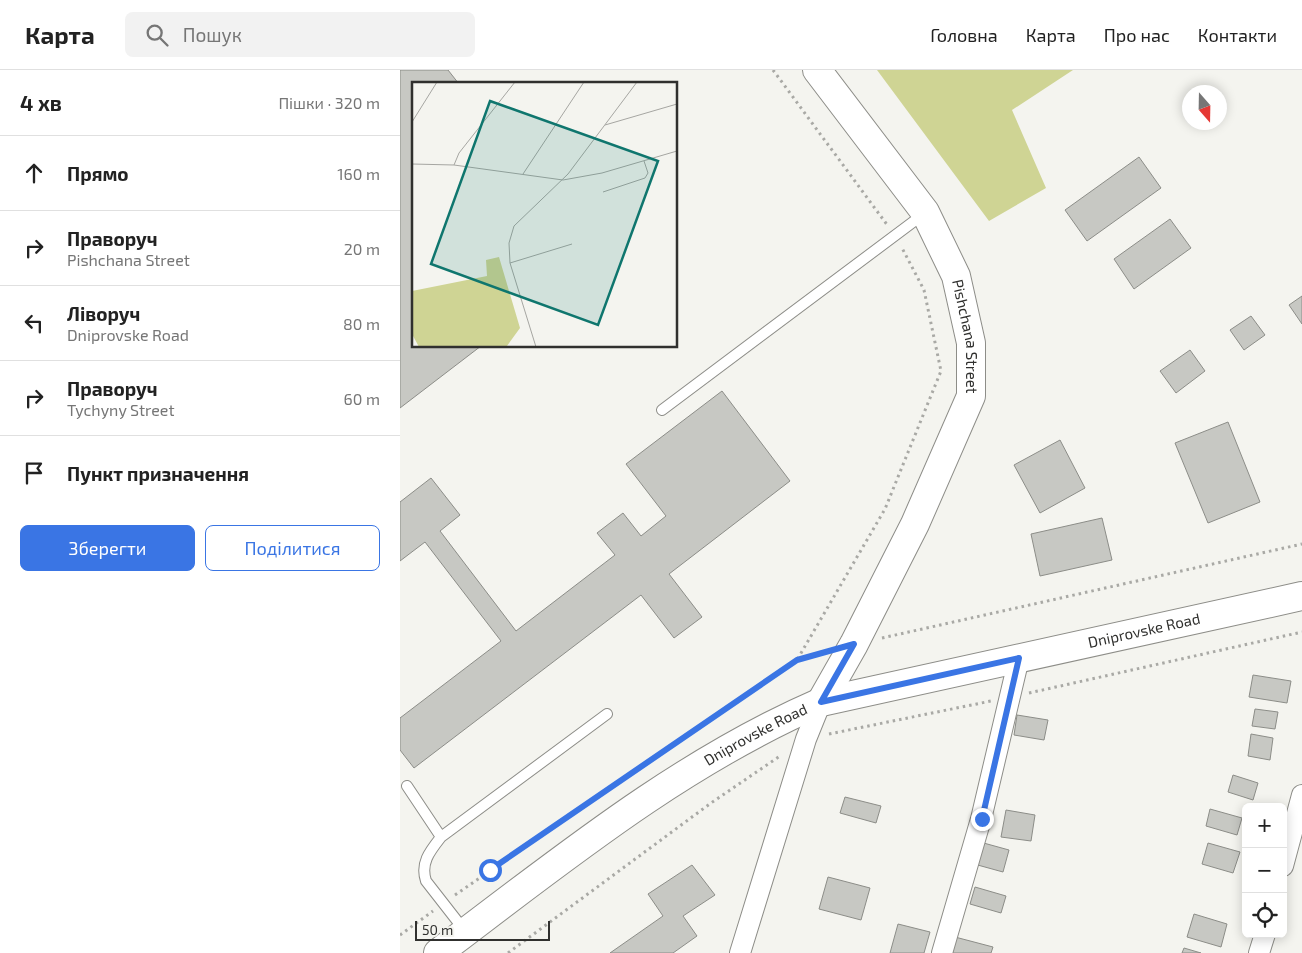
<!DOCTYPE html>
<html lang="uk">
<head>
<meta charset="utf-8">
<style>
  :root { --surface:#fff; --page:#f2f2f2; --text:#222; --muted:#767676; --line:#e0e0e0; --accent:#3a75e4 }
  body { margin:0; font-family:"Exo 2",sans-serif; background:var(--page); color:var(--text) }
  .controls { position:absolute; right:15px; bottom:15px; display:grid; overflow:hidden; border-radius:8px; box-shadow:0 2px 12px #0003 }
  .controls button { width:45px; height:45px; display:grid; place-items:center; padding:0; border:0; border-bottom:1px solid var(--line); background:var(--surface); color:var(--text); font:25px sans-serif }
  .compass { position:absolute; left:782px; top:15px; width:45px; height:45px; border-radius:50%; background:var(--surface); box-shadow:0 2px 12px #0003; rotate:160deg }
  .scale { position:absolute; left:15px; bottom:12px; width:135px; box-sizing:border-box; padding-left:5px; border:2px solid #30302e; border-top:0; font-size:14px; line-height:18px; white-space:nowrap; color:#30302e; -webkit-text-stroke:4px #f4f4ef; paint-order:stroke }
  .stop { position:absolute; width:15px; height:15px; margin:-11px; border:4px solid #3a75e4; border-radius:50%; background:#fff }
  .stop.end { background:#3a75e4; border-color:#fff; box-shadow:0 1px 5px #0008 }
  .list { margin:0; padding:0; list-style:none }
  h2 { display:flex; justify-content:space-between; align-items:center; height:65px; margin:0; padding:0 20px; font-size:21px }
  h2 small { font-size:16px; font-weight:400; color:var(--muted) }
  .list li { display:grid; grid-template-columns:32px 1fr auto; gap:15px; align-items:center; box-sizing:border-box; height:75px; padding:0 20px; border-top:1px solid var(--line) }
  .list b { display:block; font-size:19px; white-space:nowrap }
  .list p { margin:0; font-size:16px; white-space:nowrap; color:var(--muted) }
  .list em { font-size:16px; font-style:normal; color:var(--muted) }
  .actions { display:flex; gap:10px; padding:15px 20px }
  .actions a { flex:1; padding:11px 0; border:1px solid var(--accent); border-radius:8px; text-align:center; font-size:18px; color:var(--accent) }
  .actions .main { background:var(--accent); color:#fff }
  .icon { flex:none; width:28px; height:28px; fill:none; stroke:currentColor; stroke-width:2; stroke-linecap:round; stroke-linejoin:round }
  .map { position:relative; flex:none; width:902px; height:883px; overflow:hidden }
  header { display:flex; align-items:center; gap:30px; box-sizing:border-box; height:70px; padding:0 25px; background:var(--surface); border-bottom:1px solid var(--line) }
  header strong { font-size:24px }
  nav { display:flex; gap:28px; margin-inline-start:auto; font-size:18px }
  .search { width:350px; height:45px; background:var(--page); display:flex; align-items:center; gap:12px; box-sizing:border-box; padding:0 18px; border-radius:8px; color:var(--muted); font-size:19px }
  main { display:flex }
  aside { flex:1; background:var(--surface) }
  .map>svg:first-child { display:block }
  .green { fill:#cfd494 }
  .building { fill:#c7c8c3; stroke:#8c8d88 }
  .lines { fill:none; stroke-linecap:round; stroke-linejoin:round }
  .lane-casing { stroke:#8d8d88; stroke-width:12 }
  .street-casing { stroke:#8d8d88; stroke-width:22 }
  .secondary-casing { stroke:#8d8d88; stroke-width:30 }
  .path { stroke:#a9a9a5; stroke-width:3; stroke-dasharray:2.5 4; stroke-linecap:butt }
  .lane { stroke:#fff; stroke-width:10 }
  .street { stroke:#fff; stroke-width:20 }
  .secondary { stroke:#fff; stroke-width:28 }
  .route { stroke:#3a75e4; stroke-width:6 }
  .labels { text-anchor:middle; stroke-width:5; stroke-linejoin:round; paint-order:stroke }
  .street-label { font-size:15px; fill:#30302e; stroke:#f4f4ef }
  .inset-road { fill:none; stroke:#a6a6a2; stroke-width:1 }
  .view { fill:#0f766e; fill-opacity:0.15; stroke:#0f766e; stroke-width:2.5 }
  .inset-edge { fill:none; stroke:#30302e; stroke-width:2.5 }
</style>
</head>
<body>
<header>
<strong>Карта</strong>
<div class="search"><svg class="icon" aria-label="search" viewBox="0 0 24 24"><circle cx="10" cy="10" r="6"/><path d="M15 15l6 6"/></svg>Пошук</div>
<nav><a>Головна</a><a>Карта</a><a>Про нас</a><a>Контакти</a></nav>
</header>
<main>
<aside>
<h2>4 хв<small>Пішки · 320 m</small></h2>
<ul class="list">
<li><svg class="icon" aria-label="ahead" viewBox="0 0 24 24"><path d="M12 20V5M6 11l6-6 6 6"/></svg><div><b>Прямо</b></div><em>160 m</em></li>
<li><svg class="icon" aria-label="right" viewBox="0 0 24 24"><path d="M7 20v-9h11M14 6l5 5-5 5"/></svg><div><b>Праворуч</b><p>Pishchana Street</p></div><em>20 m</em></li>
<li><svg class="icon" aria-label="left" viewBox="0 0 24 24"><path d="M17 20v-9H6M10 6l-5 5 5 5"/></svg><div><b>Ліворуч</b><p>Dniprovske Road</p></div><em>80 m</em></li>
<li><svg class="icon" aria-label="right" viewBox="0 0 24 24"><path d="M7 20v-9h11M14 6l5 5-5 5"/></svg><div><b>Праворуч</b><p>Tychyny Street</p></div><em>60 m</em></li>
<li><svg class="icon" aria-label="arrive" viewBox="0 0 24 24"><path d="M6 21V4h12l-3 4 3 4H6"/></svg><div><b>Пункт призначення</b></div></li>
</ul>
<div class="actions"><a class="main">Зберегти</a><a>Поділитися</a></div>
</aside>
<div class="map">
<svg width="902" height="883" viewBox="0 0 902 883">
  <rect width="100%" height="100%" fill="#f4f4ef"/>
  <path class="green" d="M477 0H673L612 40 646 118 589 151Z"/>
  <path class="building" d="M0 0H48L59 14H14V276H81L0 338Z
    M739 87 761 118 687 171 665 140Z
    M770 149 791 178 734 219 714 189Z
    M902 226V254L889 235Z
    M851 246 865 265 844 280 830 260Z
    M790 280 805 301 776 323 760 301Z
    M322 321 390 411 269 504 302 547 274 568 241 525 14 698 0 680V648L101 571 25 472 0 491V432L31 408 60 445 40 461 116 561 215 485 197 463 223 443 241 466 266 446 226 394Z
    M828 352 860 432 808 453 775 373Z
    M660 370 685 418 640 443 614 395Z
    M702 448 712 490 640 506 631 464Z
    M853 605 891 611 887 633 849 627Z
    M855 639 878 642 875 659 852 656Z
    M617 645 648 650 644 670 614 665Z
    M851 664 873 668 870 690 848 686Z
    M833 705 858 713 853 730 828 722Z
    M445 727 481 736 476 753 440 743Z
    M810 739 842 748 837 765 806 756Z
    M606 740 635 745 631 771 601 767Z
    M580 772 609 780 603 802 574 794Z
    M808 773 840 782 833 803 802 794Z
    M292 795 315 825 283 846 297 866 273 883H210L263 846 248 824Z
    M428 807 470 818 461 850 419 839Z
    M575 817 606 826 601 843 570 834Z
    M794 844 827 854 821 877 787 867Z
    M498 854 530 862 524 883H490Z
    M555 867 593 877 591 883H551Z
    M784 878 801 883H782Z"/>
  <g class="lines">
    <defs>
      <path id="lane" d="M262 340 525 143
        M7 716 41 767
        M65 861 26 811C20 793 30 781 41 767L207 644"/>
      <path id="street" d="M883 796 902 725
        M340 883 406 669 421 632
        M542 883 581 749 619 588
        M859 883 865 864"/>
      <g id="secondary">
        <path id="s1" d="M417 0 525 142 556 206 571 273V326L515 454 454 574 421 632"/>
        <path id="s2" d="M38 883C160 791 280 693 421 632L902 526"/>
      </g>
    </defs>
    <use href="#lane" class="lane-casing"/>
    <use href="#street" class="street-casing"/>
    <use href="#secondary" class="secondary-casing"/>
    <path class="path" d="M373 0 488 156
      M482 568 902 474
      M397 589 423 583
      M629 623 902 562
      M429 664 591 631
      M55 825 397 590 485 439 541 301 524 220 501 176
      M0 865 33 841
      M108 883 311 733 380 686"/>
    <use href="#lane" class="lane"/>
    <use href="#street" class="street"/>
    <use href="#secondary" class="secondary"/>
  </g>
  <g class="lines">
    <path class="route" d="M90 800 397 590 454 574 421 632 619 588 582 749"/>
  </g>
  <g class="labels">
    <g class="street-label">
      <text dy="5" stroke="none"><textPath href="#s1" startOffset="311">Pishchana Street</textPath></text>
      <text dy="5" stroke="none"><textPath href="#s2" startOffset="790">Dniprovske Road</textPath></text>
      <text dy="5" stroke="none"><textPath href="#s2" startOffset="386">Dniprovske Road</textPath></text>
    </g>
  </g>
  <g transform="translate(12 12)">
    <rect width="265" height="265" fill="#f4f4ef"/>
    <path d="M87 175 108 246 95 264 7 265 0 252V209L75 194 74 178Z" fill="#cfd494"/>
    <path class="inset-road" d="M0 40 25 0M193 43 265 22M0 82 42 83 151 98 190 91 265 69M42 83 47 71 103 0M111 92 172 0M191 110 233 96 236 91 232 79M98 181 160 162M124 265 98 181 97 161 102 144 156 92 225 0"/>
    <path class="view" d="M78 19 246 79 186 243 19 182Z"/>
    <rect width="265" height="265" class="inset-edge"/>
  </g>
</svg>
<div class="controls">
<button>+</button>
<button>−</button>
<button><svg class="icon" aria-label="locate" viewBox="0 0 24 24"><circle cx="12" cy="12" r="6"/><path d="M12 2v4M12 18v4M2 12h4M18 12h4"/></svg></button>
</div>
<svg class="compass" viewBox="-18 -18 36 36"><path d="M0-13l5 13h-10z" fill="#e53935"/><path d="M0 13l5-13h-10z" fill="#767676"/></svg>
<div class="scale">50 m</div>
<div class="stop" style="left:90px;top:800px"></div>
<div class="stop end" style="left:582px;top:749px"></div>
</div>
</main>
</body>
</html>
